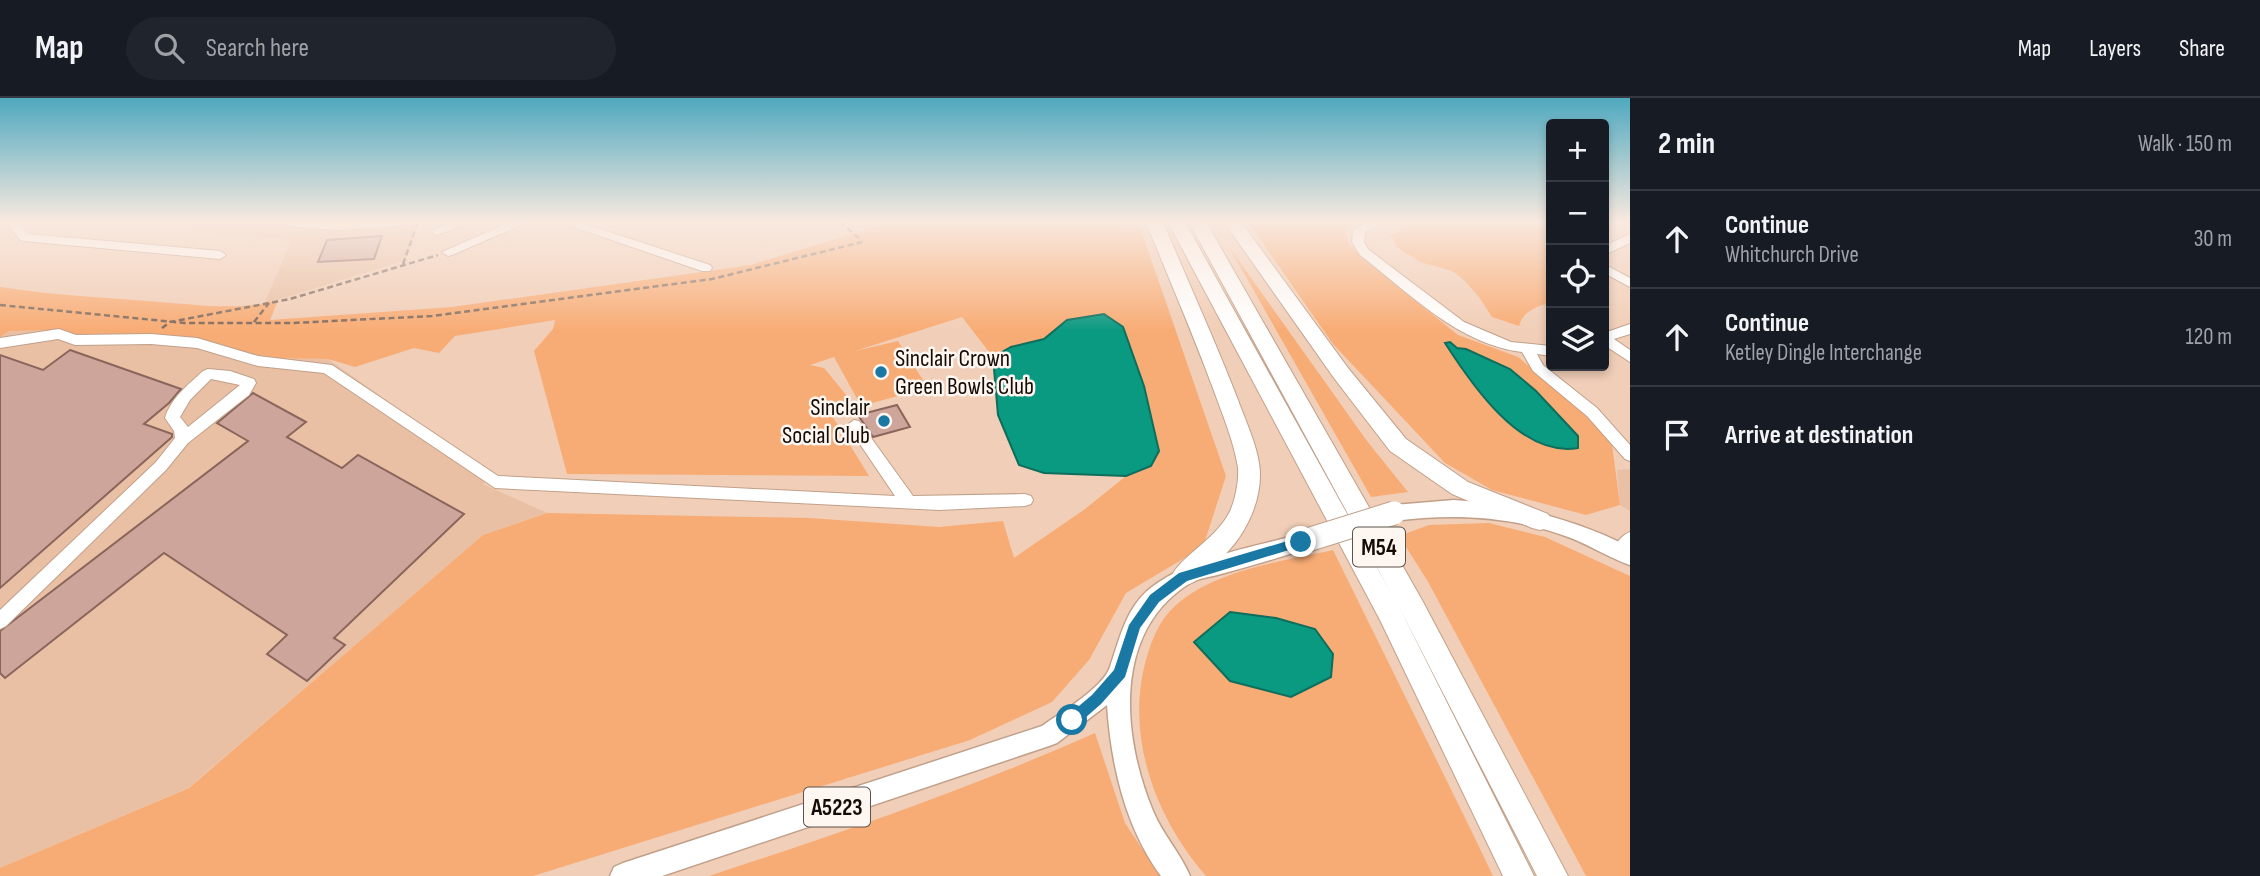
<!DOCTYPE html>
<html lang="en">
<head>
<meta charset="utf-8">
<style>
  :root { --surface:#171b24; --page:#20242c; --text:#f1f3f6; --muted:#9ea1a6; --line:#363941 }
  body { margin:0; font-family:"Sofia Sans Condensed",sans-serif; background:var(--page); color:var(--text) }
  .controls { position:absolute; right:21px; top:21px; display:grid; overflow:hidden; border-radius:7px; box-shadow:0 4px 10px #0003 }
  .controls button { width:63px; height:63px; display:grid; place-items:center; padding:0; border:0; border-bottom:2px solid var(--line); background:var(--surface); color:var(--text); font:35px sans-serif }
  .stop { position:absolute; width:21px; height:21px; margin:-16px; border:5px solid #1a78a5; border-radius:50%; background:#fff }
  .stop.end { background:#1a78a5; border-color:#fff; box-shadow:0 2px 7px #0008 }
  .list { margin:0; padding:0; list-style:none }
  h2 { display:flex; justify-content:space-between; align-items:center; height:91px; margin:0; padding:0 28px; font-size:30px }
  h2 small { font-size:23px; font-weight:400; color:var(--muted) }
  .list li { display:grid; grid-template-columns:46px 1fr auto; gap:21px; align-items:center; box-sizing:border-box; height:98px; padding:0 28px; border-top:2px solid var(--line) }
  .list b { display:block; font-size:26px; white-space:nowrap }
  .list p { margin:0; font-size:23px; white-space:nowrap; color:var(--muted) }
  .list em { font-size:23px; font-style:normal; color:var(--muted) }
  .icon { flex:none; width:38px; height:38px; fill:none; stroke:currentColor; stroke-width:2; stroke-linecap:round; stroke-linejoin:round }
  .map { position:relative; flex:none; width:1630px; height:778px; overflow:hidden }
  header { display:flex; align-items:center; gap:42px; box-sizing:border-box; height:98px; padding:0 35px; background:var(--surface); border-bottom:2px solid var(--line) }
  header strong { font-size:33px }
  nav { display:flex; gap:38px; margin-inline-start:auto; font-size:24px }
  .search { width:490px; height:63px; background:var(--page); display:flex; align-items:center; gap:18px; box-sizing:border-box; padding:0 24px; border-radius:38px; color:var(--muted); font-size:26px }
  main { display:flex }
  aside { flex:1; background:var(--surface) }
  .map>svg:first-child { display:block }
  .built { fill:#e9c0a4 }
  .green { fill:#f8ac75; fill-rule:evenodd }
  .water { fill:#0a9981; stroke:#0e6e5c; stroke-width:2 }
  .building { fill:#cea59a; stroke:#8a655b; stroke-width:2 }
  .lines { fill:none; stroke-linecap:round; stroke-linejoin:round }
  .minor-casing { stroke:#c1a08a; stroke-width:2 }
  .major-casing { stroke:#c1a08a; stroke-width:3 }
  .highway-casing { stroke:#c1a08a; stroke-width:2 }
  .path { stroke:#826b5c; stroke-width:2.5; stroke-dasharray:6 3.5; stroke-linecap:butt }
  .minor { fill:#fff; fill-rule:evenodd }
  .major { fill:#fff; fill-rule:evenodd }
  .highway { fill:#fff; fill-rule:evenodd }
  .major-bridge-casing { stroke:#c1a08a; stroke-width:25; stroke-linecap:butt }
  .major-bridge { stroke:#fff; stroke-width:23 }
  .route { fill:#1a78a5 }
  .poi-dot { fill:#1a78a5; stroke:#fdf6f1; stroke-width:2.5 }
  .labels { text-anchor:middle; stroke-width:5; stroke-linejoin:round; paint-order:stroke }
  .shield { fill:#fdf6f1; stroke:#5b524b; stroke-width:2 }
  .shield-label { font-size:23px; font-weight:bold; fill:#160b04 }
  .poi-label { font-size:24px; fill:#160b04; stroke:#fdf6f1; text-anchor:start }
</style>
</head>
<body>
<header>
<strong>Map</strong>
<div class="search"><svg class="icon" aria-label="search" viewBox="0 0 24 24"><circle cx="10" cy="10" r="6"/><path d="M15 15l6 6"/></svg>Search here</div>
<nav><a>Map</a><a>Layers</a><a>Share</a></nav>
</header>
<main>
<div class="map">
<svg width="1630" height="778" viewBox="0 0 1630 778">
  <rect width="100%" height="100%" fill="#f1ceb7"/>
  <path class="built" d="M98 124H419L406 162 264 206 290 146 286 141Z
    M59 232 205 243 264 260 328 261 493 377 483 386 547 415 483 437 188 690 0 770V239L9 233Z
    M1630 371V413L1620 407 1617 372Z"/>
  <path class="green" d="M890 124H1119L1120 130 1140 129 1226 378 1203 449 1126 495 1089 562 1052 604 970 642 533 778H0V770L189 690 483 437 547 415 810 420 939 429 1003 423 1014 460 1085 411 1126 378 1151 368 1144 288 1123 229 1104 216 1067 222 1044 241 1011 249 993 259 962 219 855 253 898 243 928 290 861 308 834 259 810 267 824 270 857 310 831 316 869 378 567 376 534 253 553 231 555 222 455 238 439 255 414 250 355 269 328 261 264 260 205 243 87 239 59 232 9 233 0 239V189C53 197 107 200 160 204 198 207 242 213 278 202L270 222 452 209 751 167Z
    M1248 124H1359L1350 127 1345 133 1348 144 1362 160 1458 237 1518 259 1582 312 1612 346 1620 407 1586 417 1492 392 1445 365 1333 246ZM1450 244 1457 250 1510 271 1536 293 1546 347 1500 319Z
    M1419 124H1551V205C1537 208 1523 213 1519 228L1492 219 1479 199 1464 182 1452 173 1420 164 1397 149 1390 137Z
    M1229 149 1367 343 1408 394 1371 399Z
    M1489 425 1545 439 1630 478V778H1586L1427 482 1399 438 1429 427Z
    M1333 452 1471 732 1493 778H1206C1154 718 1123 634 1148 555 1152 542 1160 523 1170 513 1209 472 1281 464 1333 452Z
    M1095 635 1125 725 1160 778H709C840 735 969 691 1095 635Z"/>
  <path class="water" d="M1104 216 1123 229 1144 288 1159 353 1151 368 1126 378 1044 375 1019 367 998 317 993 259 1011 249 1044 241 1067 222Z
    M1450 244 1457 250 1466 251 1510 271 1536 293 1578 338V350C1521 360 1472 287 1445 245Z
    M1230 514 1276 520 1315 531 1333 556 1331 579 1291 599 1230 583 1194 544Z"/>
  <path class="building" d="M382 138 374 161 318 164 327 142Z
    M70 252 181 291 169 305 144 326 172 336V339L0 490V257L43 272Z
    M253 295 306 324 287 339 342 370 358 357 464 416 334 540 345 547 307 583 267 556 287 537 164 455 5 580 0 575V533L248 343 217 325Z
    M897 307 910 329 873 339 858 317Z"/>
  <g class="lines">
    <defs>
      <path id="minor" d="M6 124H19L28 136 220 153 226 157 220 161 24 143 20 142Z
        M282 124H408L402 128 338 132 288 128Z
        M451 124H471L437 137 431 133Z
        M510 124H528L452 157 448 158 442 154Z
        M559 124H579L710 167 712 170 710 173H702Z
        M1368 124H1386L1365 134 1364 144 1369 152 1464 224 1511 244 1551 248V258L1537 256 1543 267 1597 310 1630 347V363L1625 361 1587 318 1533 273 1522 254C1459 247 1408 194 1360 157L1352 144 1353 132Z
        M1630 136V145L1604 157V148Z
        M1604 166 1630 180V189L1604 175Z
        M1630 226V236L1614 241 1630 252V264L1604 247V235Z
        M59 231 76 237 151 236 197 240 258 258 332 267 498 378 895 398 847 327 854 322 859 323 913 398 1025 396 1031 398 1033 402 1031 406 1025 408 939 412 495 390 324 275 258 268 197 250 151 246 75 247 58 241 0 250V240Z
        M208 271 230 273 254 281 256 285 249 297 188 345 166 372 6 528 0 531V512L156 364 175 340 174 333 165 320C171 300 188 287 203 273ZM211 281 240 287 188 329 180 319 190 302Z
        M1630 434V453L1620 460 1614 458 1612 453C1616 445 1622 437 1630 434Z"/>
      <path id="major" d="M1454 402C1516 406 1574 421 1630 449V467C1610 460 1591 448 1571 440 1514 418 1454 415 1394 423L1387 421 1384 415 1387 409 1394 407Z
        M1301 436 1308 438 1311 444 1308 450C1279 460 1250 468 1221 476 1211 479 1199 480 1190 485 1112 534 1122 638 1153 713 1163 737 1181 756 1190 778H1161C1125 729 1111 666 1107 607L1057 645 1049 648 662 778H610L614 769 623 765 1042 628C1060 615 1103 590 1110 569 1119 543 1125 513 1147 493 1187 459 1251 450 1301 436Z"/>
      <path id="highway" d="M1146 124H1163C1188 184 1215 242 1238 302 1246 324 1259 351 1260 374 1261 407 1243 442 1218 463 1205 474 1192 493 1174 486L1171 479C1181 458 1213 443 1228 417 1235 405 1239 383 1238 370 1234 344 1223 318 1214 293 1193 236 1169 181 1146 124Z
        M1168 124H1185L1391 495 1189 124H1206L1422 502 1568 778H1537L1399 509 1534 778H1503L1380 522Z
        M1224 124H1241L1348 270 1406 341 1468 384 1548 416 1552 423 1548 430 1540 432 1532 430 1452 396 1390 353 1334 280Z"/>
    </defs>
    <use href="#minor" class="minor-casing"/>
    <use href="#major" class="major-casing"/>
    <use href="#highway" class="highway-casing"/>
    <path class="path" d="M840 124 862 143
      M403 166 418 124
      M0 207 185 225H292L432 218 712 181 862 144
      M254 224 269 205
      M162 230 170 224 290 201 438 157"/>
    <use href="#minor" class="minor"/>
    <use href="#major" class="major"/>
    <use href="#highway" class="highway"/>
    <defs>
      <path id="major-bridge" d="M1301 444 1394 415"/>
    </defs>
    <use href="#major-bridge" class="major-bridge-casing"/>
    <use href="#major-bridge" class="major-bridge"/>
  </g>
  <linearGradient id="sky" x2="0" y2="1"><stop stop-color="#4fa9bf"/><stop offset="0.53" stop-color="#f9e9df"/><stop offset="1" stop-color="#f9e9df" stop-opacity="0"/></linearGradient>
  <rect width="1630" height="233" fill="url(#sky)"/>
  <path class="route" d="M1301 439 1305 440V447L1187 483 1159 504 1140 530 1125 579 1101 606 1077 627H1067V618L1092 597 1114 572 1129 527 1150 497 1179 475Z"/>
  <g class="poi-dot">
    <circle cx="881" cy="274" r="7"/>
    <circle cx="884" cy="323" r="7"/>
  </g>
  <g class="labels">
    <g class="shield">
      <rect x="1353" y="429.5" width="52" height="39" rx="5"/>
      <rect x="804" y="689.5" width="66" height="39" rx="5"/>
    </g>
    <g class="shield-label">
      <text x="1379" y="457">M54</text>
      <text x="837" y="717">A5223</text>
    </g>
    <g class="poi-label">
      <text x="895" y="268">Sinclair Crown<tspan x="895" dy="28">Green Bowls Club</tspan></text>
      <text x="870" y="317" text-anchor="end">Sinclair<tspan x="870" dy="28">Social Club</tspan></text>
    </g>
  </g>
</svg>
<div class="controls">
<button>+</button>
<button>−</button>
<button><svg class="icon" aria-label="locate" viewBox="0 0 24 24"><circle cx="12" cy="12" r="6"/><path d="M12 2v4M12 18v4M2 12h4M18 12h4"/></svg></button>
<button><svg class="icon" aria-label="layers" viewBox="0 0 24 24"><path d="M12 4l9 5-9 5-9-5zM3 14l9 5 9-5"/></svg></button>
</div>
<div class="stop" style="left:1072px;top:622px"></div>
<div class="stop end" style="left:1301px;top:444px"></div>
</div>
<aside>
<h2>2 min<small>Walk · 150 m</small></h2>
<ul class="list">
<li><svg class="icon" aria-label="ahead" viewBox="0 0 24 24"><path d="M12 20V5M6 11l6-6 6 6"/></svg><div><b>Continue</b><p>Whitchurch Drive</p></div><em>30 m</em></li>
<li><svg class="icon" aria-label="ahead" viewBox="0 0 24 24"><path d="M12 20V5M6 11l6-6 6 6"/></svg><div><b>Continue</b><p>Ketley Dingle Interchange</p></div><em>120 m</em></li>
<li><svg class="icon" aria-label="arrive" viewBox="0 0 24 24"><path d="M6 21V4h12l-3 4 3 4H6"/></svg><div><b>Arrive at destination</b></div></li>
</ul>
</aside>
</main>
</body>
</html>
